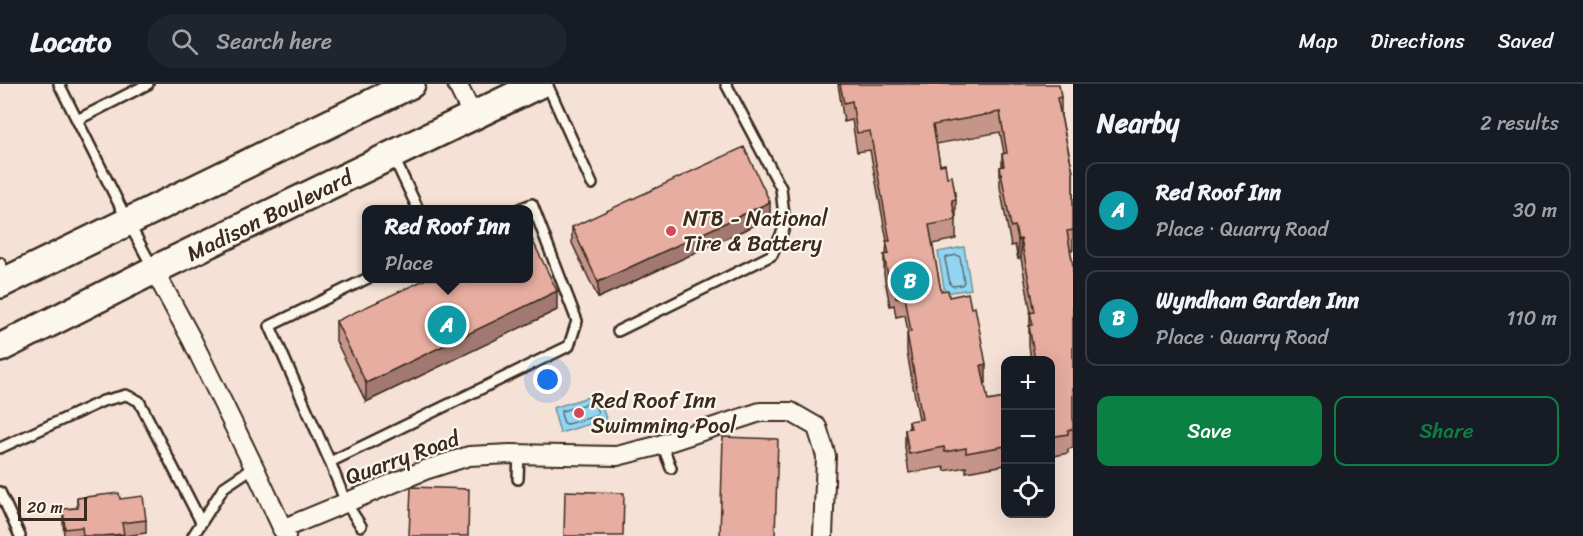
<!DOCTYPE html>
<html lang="en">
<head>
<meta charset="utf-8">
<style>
  :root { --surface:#171b24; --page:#20242c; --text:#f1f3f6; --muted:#9ea1a6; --line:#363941; --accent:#0b8043 }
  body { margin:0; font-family:Sriracha,sans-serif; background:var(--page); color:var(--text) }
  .controls { position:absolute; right:18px; bottom:18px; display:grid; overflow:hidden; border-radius:12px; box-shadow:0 6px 24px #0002 }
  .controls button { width:54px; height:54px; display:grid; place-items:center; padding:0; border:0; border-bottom:2px solid var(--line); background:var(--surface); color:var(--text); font:30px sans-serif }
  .scale { position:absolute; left:18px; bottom:15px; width:69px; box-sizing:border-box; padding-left:6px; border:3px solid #3b2a1e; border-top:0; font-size:16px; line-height:21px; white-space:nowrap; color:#3b2a1e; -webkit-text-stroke:4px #fbf7ec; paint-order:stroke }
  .you { position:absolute; left:548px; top:296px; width:21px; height:21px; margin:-15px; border:4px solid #fff; border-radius:50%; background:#1a73e8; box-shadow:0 0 0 9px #1a73e833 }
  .badge { display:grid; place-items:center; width:39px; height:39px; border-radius:50%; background:var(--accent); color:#fff; font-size:20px; font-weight:700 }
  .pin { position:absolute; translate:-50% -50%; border:3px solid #fff; box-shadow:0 2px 6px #0006 }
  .popup { position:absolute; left:362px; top:121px; width:171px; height:78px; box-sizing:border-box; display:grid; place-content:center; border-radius:12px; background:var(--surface); filter:drop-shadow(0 2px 4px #0005); font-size:20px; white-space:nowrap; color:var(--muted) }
  .popup b { font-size:22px; color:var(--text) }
  .popup::after { content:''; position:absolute; left:50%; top:100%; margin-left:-12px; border:12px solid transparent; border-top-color:var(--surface) }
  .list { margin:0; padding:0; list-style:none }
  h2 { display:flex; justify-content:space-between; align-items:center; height:78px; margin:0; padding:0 24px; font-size:26px }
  h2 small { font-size:20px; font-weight:400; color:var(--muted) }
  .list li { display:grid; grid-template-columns:39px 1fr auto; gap:18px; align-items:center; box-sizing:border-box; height:96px; margin:0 12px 12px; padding:0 12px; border:2px solid var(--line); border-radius:12px }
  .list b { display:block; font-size:22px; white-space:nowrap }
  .list p { margin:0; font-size:20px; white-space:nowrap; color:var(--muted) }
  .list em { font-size:20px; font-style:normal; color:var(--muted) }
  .actions { display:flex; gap:12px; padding:18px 24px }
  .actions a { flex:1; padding:14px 0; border:2px solid var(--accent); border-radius:12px; text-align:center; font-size:21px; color:var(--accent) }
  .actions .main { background:var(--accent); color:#fff }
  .icon { flex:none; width:33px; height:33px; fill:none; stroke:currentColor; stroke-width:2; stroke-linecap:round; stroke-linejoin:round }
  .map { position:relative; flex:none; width:1073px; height:452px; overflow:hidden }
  header { display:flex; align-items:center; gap:36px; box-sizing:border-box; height:84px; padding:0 30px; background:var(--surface); border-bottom:2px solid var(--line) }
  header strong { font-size:28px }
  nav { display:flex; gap:33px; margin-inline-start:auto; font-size:21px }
  .search { width:420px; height:54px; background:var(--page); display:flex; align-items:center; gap:15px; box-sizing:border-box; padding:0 21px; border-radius:33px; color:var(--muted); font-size:22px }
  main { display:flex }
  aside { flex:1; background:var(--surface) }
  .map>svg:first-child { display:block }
  .water { fill:#91d5f3; stroke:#6f919e; stroke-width:1.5 }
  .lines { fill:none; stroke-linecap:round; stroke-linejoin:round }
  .shore { stroke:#5d6e73; stroke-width:1.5 }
  .lane-casing { stroke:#3b2a1e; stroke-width:14 }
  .street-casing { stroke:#3b2a1e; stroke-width:22 }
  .secondary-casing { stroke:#3b2a1e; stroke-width:32 }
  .lane { stroke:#fbf7ec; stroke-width:9 }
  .street { stroke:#fbf7ec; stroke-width:18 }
  .secondary { stroke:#fbf7ec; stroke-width:27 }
  .wall { fill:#c6958a; stroke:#3b2a1e; stroke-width:1.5 }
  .shaded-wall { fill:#a17970; stroke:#3b2a1e; stroke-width:1.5 }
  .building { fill:#e6ada0; stroke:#3b2a1e; stroke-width:1.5 }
  .poi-dot { fill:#d1495b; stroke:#fbf7ec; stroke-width:2 }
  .labels { text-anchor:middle; stroke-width:4.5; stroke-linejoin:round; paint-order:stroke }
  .street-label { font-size:22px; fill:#3b2a1e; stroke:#fbf7ec }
  .poi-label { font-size:22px; fill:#3b2a1e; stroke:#fbf7ec; text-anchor:start }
</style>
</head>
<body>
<header>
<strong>Locato</strong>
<div class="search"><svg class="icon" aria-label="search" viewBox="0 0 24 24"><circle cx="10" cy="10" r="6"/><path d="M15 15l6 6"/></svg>Search here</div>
<nav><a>Map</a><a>Directions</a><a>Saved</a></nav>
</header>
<main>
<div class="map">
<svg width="1073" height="452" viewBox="0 0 1073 452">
  <rect width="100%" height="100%" fill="#f5e1d5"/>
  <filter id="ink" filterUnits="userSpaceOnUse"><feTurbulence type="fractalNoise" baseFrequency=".0167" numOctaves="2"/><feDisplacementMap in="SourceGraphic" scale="12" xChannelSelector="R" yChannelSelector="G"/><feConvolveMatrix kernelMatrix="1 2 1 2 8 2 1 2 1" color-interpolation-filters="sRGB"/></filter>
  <g filter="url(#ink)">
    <path class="water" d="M964 163 971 205 945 209 938 168Z
      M598 310 606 335 560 349 553 324Z"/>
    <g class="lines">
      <path class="shore" d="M957 171 960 173 964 198 962 201 952 202 950 200 945 175 947 173Z
        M593 318 598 328 596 332 567 340 564 339 561 330 562 327Z"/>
      <defs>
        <path id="lane" d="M59 0 128 138 153 184
          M547 0 592 100
          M77 36 148 0
          M394 74 418 125
          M0 179 7 193
          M368 194 270 242 330 378 569 262 577 237 532 120 519 125
          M618 247 772 171 785 142 781 104 726 0
          M662 360 671 384
          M0 364 103 317 126 311 139 317 201 438
          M330 378 346 419 361 442
          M518 395 519 370
          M0 408 20 452
          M193 452 224 403 254 383"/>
        <path id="street" d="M457 0 473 32
          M154 186 192 256 254 383 286 452
          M282 445 425 386 469 372 510 370 617 372 653 363 760 328H791L817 343 826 372 823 452"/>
        <path id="secondary" d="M0 200 411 0
          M0 264 154 186 539 0"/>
      </defs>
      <use href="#lane" class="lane-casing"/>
      <use href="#street" class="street-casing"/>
      <use href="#secondary" class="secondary-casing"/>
      <use href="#lane" class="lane"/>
      <use href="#street" class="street"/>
      <use href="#secondary" class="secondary"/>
    </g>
    <path class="wall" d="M838 0 1061 13V32L1073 88V166H1070L1073 182V364L1068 365V369L1050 373V276H1031L1029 262V242H1030V229H1031L1021 174 1018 175 1015 161 1011 162 1000 103V83H1002V70L1004 69 1000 48 936 60 940 81 947 93 956 115V155L932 160 941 207 949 213 986 299 984 300 988 317 1005 314V381L966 388V383L945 387 944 383 909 389 905 364V345L909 344V337L919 336 907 268V249H908L905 231 896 233 894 221 890 222 884 190V171H886L887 157 870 66 857 68 852 36 844 38Z
      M770 134 598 214 572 159V143Z
      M557 226 366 318 336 257V237Z
      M77 414 120 415 146 436V449L124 452H64L63 438V425L77 424Z"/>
    <path class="shaded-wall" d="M770 118V134L598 214V198Z
      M1021 155V174L1018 175V156Z
      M557 207V226L366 318V299Z
      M986 280V299L981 300V281Z"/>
    <path class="building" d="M840 0H1059L1061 13 1057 14 1073 88V146L1067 147 1073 182V345L1068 346V350L1050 353V276H1035L1029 242 1033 241 1030 229 1035 228 1021 155 1018 156 1015 142 1011 143 1000 83 1004 82 1002 70 1007 69 1000 28 933 41 940 81 945 80 947 93 952 92 956 115 952 116 956 136 929 141 941 207 948 206 949 213 968 209 971 224 975 223 986 280 981 281 988 317 1005 314V362L966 369V364L945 368 944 363 909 370 905 345 911 344 909 337 922 335 907 249 911 248 905 212 896 214 894 202 890 203 884 171 889 170 886 157H890L870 47 857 49 852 17 844 19Z
      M744 63 770 118 598 198 572 143Z
      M528 147 557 207 366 299 336 237 426 195H528Z
      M723 353 778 355 775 452H720Z
      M411 403 469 405 468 452H409Z
      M565 407 624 409 623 452H564Z
      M119 409 120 415 143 412 146 436 122 439 124 450 102 452H83L82 443 65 445 63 425 78 424 77 414Z"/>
  </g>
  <g class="poi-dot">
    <circle cx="671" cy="147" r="6"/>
    <circle cx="579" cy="329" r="6"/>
  </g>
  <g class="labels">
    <g class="street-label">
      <text transform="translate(269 131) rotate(-26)" y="8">Madison Boulevard</text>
      <text transform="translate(402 373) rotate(-20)" y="8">Quarry Road</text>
    </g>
    <g class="poi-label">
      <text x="683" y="142">NTB - National<tspan x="683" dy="25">Tire &amp; Battery</tspan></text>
      <text x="591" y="324">Red Roof Inn<tspan x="591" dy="25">Swimming Pool</tspan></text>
    </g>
  </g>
</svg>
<div class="controls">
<button>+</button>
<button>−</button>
<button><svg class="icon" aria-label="locate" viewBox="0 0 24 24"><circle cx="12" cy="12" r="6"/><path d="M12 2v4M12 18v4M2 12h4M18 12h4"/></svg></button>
</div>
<div class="scale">20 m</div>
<div class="you"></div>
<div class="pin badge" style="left:447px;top:241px;background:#0f9aa8">A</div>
<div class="popup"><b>Red Roof Inn</b>Place</div>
<div class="pin badge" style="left:910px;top:197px;background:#0f9aa8">B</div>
</div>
<aside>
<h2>Nearby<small>2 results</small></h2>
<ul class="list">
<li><span class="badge" style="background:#0f9aa8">A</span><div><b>Red Roof Inn</b><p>Place · Quarry Road</p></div><em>30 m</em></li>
<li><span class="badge" style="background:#0f9aa8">B</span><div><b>Wyndham Garden Inn</b><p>Place · Quarry Road</p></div><em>110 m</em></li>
</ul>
<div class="actions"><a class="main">Save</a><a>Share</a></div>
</aside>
</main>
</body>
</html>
